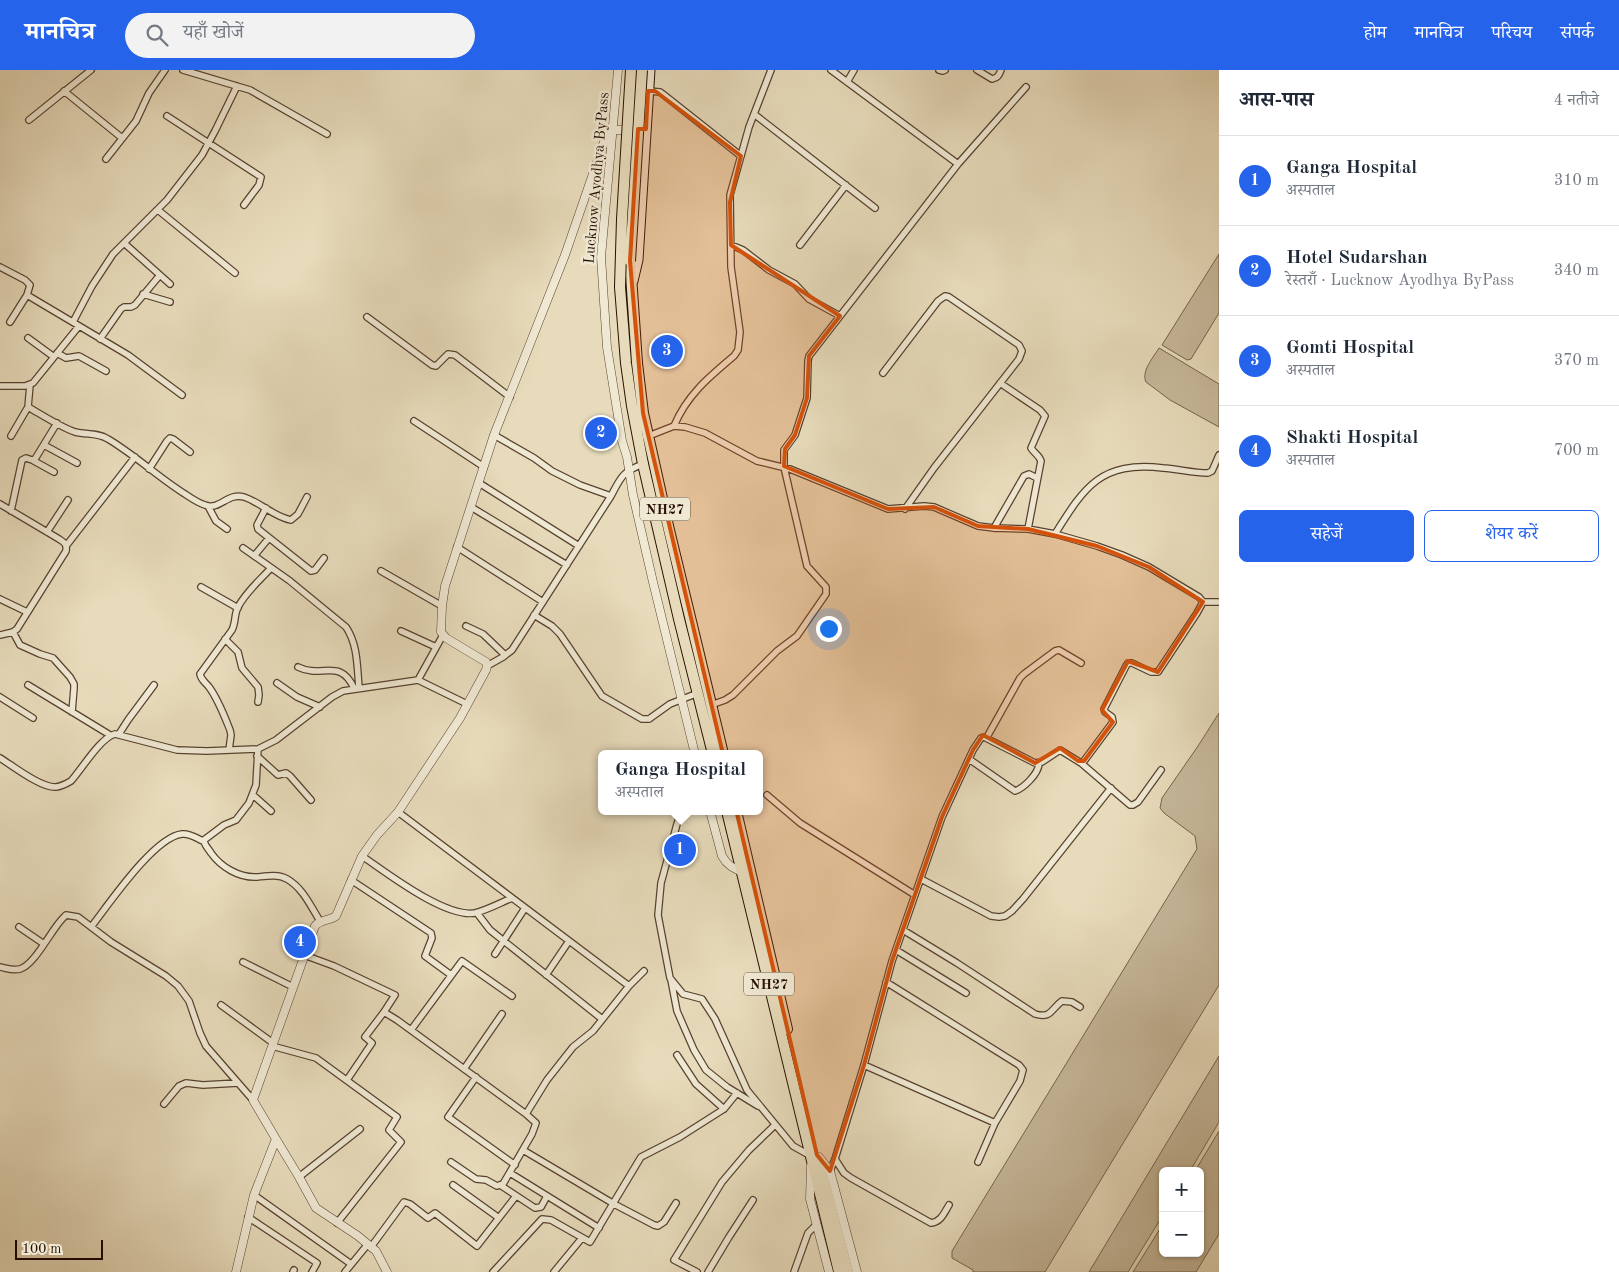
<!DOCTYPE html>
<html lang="hi">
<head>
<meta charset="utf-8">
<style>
  :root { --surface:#fff; --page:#f2f2f3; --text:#1f2937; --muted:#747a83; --line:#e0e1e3; --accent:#2563eb }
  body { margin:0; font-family:"Old Standard TT","Noto Serif Devanagari",serif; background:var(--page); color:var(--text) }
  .controls { position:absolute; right:15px; bottom:15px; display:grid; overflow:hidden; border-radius:8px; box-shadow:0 1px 4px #0004 }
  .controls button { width:45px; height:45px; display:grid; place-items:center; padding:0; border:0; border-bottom:1px solid var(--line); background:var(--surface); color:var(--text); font:25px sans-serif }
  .scale { position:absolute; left:15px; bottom:12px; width:88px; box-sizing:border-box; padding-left:5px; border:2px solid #270f00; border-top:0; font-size:14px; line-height:18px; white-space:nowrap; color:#270f00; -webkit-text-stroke:4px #efe8d3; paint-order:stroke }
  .you { position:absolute; left:828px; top:558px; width:18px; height:18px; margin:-12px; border:4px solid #fff; border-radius:50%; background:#1a73e8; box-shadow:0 0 0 8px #1a73e833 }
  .badge { display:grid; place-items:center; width:32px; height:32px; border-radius:50%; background:var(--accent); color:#fff; font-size:16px; font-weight:700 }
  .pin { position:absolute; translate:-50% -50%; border:2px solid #fff; box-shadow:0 1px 5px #0006 }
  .popup { position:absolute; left:598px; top:680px; width:165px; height:65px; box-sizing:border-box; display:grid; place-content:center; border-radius:8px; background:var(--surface); filter:drop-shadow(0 1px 4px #0005); font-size:16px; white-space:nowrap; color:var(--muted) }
  .popup b { font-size:19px; color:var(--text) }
  .popup::after { content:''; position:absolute; left:50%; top:100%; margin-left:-10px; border:10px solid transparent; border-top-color:var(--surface) }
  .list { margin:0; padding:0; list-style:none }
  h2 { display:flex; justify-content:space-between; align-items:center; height:65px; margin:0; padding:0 20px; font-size:21px }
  h2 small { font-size:16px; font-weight:400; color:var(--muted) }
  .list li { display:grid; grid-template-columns:32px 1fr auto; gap:15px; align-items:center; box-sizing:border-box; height:90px; padding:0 20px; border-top:1px solid var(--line) }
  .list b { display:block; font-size:19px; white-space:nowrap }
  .list p { margin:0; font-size:16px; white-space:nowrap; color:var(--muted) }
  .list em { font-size:16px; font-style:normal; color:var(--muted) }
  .actions { display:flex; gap:10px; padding:15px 20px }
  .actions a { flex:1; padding:11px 0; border:1px solid var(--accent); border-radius:8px; text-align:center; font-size:18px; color:var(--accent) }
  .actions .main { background:var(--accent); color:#fff }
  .icon { flex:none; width:28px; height:28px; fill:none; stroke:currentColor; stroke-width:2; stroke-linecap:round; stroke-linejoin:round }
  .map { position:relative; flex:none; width:1219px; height:1202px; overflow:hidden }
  header { display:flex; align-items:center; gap:30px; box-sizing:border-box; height:70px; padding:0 25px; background:var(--accent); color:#fff }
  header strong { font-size:24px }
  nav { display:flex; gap:28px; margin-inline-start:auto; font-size:18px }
  .search { width:350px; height:45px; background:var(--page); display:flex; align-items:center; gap:12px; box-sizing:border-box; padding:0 18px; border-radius:28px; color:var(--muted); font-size:19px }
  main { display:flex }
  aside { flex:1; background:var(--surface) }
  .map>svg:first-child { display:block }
  .green { fill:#c6b89b; stroke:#76644e }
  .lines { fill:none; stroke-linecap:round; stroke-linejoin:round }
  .minor-casing { stroke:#57422f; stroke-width:8 }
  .tertiary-casing { stroke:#57422f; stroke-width:9 }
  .secondary-casing { stroke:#270f00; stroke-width:11 }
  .trunk-casing { stroke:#270f00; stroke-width:12 }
  .minor { stroke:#efe8d3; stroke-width:5.5 }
  .tertiary { stroke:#efe8d3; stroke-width:8 }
  .secondary { stroke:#efe8d3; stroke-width:9 }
  .trunk { stroke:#e7dbbb; stroke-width:10 }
  .trunk-bridge-casing { stroke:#270f00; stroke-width:12; stroke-linecap:butt }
  .trunk-bridge { stroke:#e7dbbb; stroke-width:10 }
  .marked { fill:#d5520b; fill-opacity:0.2; stroke:#d5520b; stroke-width:4; stroke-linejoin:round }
  .labels { text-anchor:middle; stroke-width:5; stroke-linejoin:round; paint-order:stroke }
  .shield { fill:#efe8d3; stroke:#63503f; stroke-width:1 }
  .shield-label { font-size:14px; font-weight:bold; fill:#270f00 }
  .street-label { font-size:15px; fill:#270f00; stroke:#efe8d3 }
</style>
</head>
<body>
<header>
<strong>मानचित्र</strong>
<div class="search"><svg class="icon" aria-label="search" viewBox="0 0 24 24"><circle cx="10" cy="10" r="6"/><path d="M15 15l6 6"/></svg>यहाँ खोजें</div>
<nav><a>होम</a><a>मानचित्र</a><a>परिचय</a><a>संपर्क</a></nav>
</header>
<main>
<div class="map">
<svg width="1219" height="1202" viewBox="0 0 1219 1202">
  <rect width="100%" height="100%" fill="#e7dbbb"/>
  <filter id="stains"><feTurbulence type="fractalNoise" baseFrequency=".004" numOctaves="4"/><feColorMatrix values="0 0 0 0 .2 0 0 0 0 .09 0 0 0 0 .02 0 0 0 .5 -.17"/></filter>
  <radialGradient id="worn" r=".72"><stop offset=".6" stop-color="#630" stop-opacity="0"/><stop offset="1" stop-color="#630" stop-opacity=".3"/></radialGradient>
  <path class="green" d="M1219 184V243L1191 289 1187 290 1162 275Z
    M1159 278 1219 314V357L1170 330 1146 312C1141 301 1153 288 1159 278Z
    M1219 643V915L1045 1202H973V1200L952 1188V1181L1197 779 1195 766 1164 743 1160 738 1162 728 1198 676Z
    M1219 986V1052L1190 1101H1163V1145L1128 1202H1089Z
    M1219 1061V1164L1196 1202H1133L1163 1154V1183H1200V1101H1195Z"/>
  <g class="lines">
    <defs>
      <path id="minor" d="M183 0 250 20 327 64
        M831 0 958 94
        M939 0 943 1 945 0
        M977 0 992 9C998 8 999 5 1001 0
        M847 12 854 0
        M64 21 122 68
        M648 21 660 22 664 25 741 86
        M754 44 875 138
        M167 46 261 107 259 115 244 135
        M29 50 91 0
        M106 89 136 51 149 23 165 0
        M158 140 235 203
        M124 173 170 214
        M731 175 743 180 769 200 795 214 809 229 840 246
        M800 175 846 115
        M0 197 25 210 30 215 27 225 10 252
        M143 224 170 232
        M27 225 128 285 182 325
        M367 247 432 295 436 296 448 284 455 285 510 327
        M73 252 92 216 113 184 167 130 202 85 215 61 237 16
        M28 268 54 287
        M100 269 121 239 124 237H131L135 235 160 205
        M57 283 66 288 79 286 106 301
        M883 303 938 231 945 226 949 227 1019 275 1022 281 1019 289 934 398 905 439
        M1000 313 1040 340 1045 346 1031 378C1034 383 1039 385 1041 391L1028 459
        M0 316H25L33 313 79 256
        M28 337C42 345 60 357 75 362 87 365 97 362 108 369 135 385 158 407 185 424 191 428 198 433 205 435 219 441 228 422 244 427 260 432 274 447 291 450L298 444 307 427
        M414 351 484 397
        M674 356C687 325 709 307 734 286L738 280 740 262 731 197 730 125 749 57 771 0
        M494 365 534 388 552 401 580 415 611 426
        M11 366 28 337 30 315
        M646 367 674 356 685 357 705 363 757 391 790 399 888 439 924 436 934 437 978 456 994 458 1028 459 1055 464 1097 476 1122 485 1149 497 1199 527 1203 532 1197 543 1158 602H1151L1132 593H1128L1126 596 1104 639 1105 642 1112 647 1113 652 1084 691 1081 693 1060 680 1042 692 1035 693 984 667 981 668 973 680 942 747 892 891 864 995 835 1089 830 1101
        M44 375 77 393
        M34 391 54 402
        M149 399 167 371 170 368 173 369 190 382
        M479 413 579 476
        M0 434 59 469C65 473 67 474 66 481L17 559 13 562 0 565
        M208 436 216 451 227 459
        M471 437 567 495
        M266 438 257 455 258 459 311 501 315 500 324 488
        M11 441 22 390 26 388 32 390 35 389 57 353
        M994 458 1024 406 1029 404 1037 408
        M47 462 68 430
        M1055 464C1085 416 1101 391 1163 398 1178 399 1193 403 1208 403L1212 401 1219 385
        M66 476 135 387
        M457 477 543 532
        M243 478 290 511 346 557C358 575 357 597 359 617
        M254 486 269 468
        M381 501 442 536
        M201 517 238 538
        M0 529 27 542
        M1203 532H1219
        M534 545 552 556 560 564 602 626 642 649H649L670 634 698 623
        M466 556 483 564 505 585
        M401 561 436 577
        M13 562 20 575 40 584 53 588 70 607 74 614V618L72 642
        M225 569 238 582 242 598 258 617 259 625 258 632
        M487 596 503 587 512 580 611 426C621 407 622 402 643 394
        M298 597C322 609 339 587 354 618
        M418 610 443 565
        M277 613 297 627 320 637
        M28 615 110 665
        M0 627 33 648
        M711 635 725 630 733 625 777 581 797 566 826 524V517L807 496 784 397V380L795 365 807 328 808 291 809 286 958 94 1026 17
        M119 664 128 650 154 615
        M987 667 1020 608 1024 604 1055 581 1059 580 1081 593
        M258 679 256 715 249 733 236 750 224 755 204 770C204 775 208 778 211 783 221 797 239 808 257 807 267 806 278 804 287 809 303 818 311 837 320 851
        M229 680 231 665 230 660C224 645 218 629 209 617 205 612 201 610 200 604L232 560C236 552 234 545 238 537 246 522 259 511 271 498
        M257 686 278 705 286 703 290 706 311 730
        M0 688C13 696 41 718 56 717 62 716 66 714 71 711 82 699 100 668 115 664L177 680 207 681 258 679 276 670 332 627 343 621 418 610 467 634
        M969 689 1015 721C1024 718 1038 704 1039 694
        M1081 693 1130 735H1133L1138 732 1161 700
        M253 725 271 741
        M767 725 800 753 915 825
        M682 741 677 754 661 813 658 845 670 908 683 924 702 929 715 949 747 1020 793 1076 811 1086
        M398 742 629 916
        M362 786C387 803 445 848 475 843 487 840 500 833 512 828
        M921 809 991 846 999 847 1005 846 1012 841 1023 829 1111 718
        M351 810 431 863 432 868 425 886 451 905
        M477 843 490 860 602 949
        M19 857 44 874
        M91 857C109 834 154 767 182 764 190 763 196 768 203 771
        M903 860 957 893 1035 944C1051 949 1051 939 1062 931L1072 932 1080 937
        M896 880 966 923
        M495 884 525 838
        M304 885 334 896 395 925 384 942 397 950 526 1044
        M243 892 293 917
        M0 897C6 898 13 901 20 899 35 895 52 858 64 847L66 845 78 847 111 872 166 906 178 916 189 931 200 963 206 976 253 1030
        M546 905 569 871
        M671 910 677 941 694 980 706 1000 727 1017 758 1036
        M886 912 1019 995 1023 1000 1020 1011 995 1053 978 1092
        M221 935 273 973
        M411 960 462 891 512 926
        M272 976 316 988 397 1047 389 1060 401 1072 337 1153
        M677 985 696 1014 724 1039
        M864 995 995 1053
        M464 999 502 944
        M476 1007 448 1047 515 1095
        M347 1010 372 973 365 967 384 942
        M164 1034 179 1016 186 1013 203 1015 238 1013
        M523 1080 614 1134 654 1155 658 1156 664 1152 676 1133
        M835 1089 844 1103 851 1108 931 1153C941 1152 944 1143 949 1135
        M451 1092 476 1109 486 1110 497 1116 503 1114 532 1064 536 1053 526 1044 547 1010 573 977 593 961 629 916 644 901
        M510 1103 599 1158
        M299 1107 360 1059
        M453 1115 499 1148
        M500 1115 535 1138 541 1137 547 1126
        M254 1125 351 1194
        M248 1147 317 1193 312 1202
        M371 1177 404 1132 410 1134 428 1148 435 1143 477 1176 516 1126
        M293 1202 294 1200
        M345 1202 368 1174
        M493 1202 542 1149 551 1150 590 1172 641 1087 680 1067 724 1039 737 1023
        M554 1202 582 1168
        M697 1202 674 1190 722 1112 749 1080 775 1055
        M708 1202 729 1167 753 1130
        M794 1202 808 1163 817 1154"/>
      <path id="tertiary" d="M618 0 601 187 607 277 622 371 627 387 633 425 653 512 695 684
        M710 741 722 786C727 795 733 798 742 802
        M276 1069 299 1107 316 1138 358 1166 376 1181 387 1202
        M819 1087 830 1101 857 1202
        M811 1096 810 1129 829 1202
        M236 1202 254 1125 276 1069 253 1030 315 856C321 849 329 851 336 846L362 786 377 765 398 742 460 648 486 600 487 596 486 592 446 568 441 562 442 536 445 516 494 365 565 185 604 72 613 60H631"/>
      <path id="secondary" d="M633 211 638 190 650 0"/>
      <path id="trunk" d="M630 191 637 293 643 343 669 460 723 684
        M620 217 626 293 632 336 643 394 679 549 713 684
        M727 741 839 1202
        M736 741 787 959
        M818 1089 848 1202"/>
    </defs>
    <use href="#minor" class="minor-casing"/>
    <use href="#tertiary" class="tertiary-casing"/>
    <use href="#secondary" class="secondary-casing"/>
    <use href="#trunk" class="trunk-casing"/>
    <use href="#minor" class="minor"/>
    <use href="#tertiary" class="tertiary"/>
    <use href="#secondary" class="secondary"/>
    <use href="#trunk" class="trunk"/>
    <defs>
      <path id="trunk-bridge" d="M630 191 642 0
        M620 217 622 149 631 0"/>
    </defs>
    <use href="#trunk-bridge" class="trunk-bridge-casing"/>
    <use href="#trunk-bridge" class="trunk-bridge"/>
  </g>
  <path class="marked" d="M648 21H655L741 86 730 132 731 175 840 246 809 286 807 328 795 365 785 379 784 396 888 439 934 437 978 456 1028 459 1097 476 1149 497 1203 532 1158 602 1128 591 1102 640 1113 652 1084 691H1078L1060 678 1035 693 983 665 973 680 942 747 892 891 864 995 830 1101 817 1085 643 343 630 191 638 59H646Z"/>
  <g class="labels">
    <g class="shield">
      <rect x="640" y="427.5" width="50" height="23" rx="4"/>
      <rect x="744" y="902.5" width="50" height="23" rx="4"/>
    </g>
    <g class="shield-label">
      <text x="665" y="444">NH27</text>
      <text x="769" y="919">NH27</text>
    </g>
    <g class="street-label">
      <text transform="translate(596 108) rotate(-85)" y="5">Lucknow Ayodhya ByPass</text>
    </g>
  </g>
  <rect width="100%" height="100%" filter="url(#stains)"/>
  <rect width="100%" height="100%" fill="url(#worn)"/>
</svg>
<div class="controls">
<button>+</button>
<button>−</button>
</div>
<div class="scale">100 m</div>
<div class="you"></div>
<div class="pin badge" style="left:680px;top:780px">1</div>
<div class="popup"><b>Ganga Hospital</b>अस्पताल</div>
<div class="pin badge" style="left:601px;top:363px">2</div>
<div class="pin badge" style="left:667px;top:281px">3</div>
<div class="pin badge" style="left:300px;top:872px">4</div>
</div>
<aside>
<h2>आस-पास<small>4 नतीजे</small></h2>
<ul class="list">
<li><span class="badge">1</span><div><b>Ganga Hospital</b><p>अस्पताल</p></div><em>310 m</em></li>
<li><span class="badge">2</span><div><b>Hotel Sudarshan</b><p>रेस्तराँ · Lucknow Ayodhya ByPass</p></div><em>340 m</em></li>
<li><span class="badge">3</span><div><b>Gomti Hospital</b><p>अस्पताल</p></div><em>370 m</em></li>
<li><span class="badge">4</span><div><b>Shakti Hospital</b><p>अस्पताल</p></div><em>700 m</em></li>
</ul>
<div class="actions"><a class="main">सहेजें</a><a>शेयर करें</a></div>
</aside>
</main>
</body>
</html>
